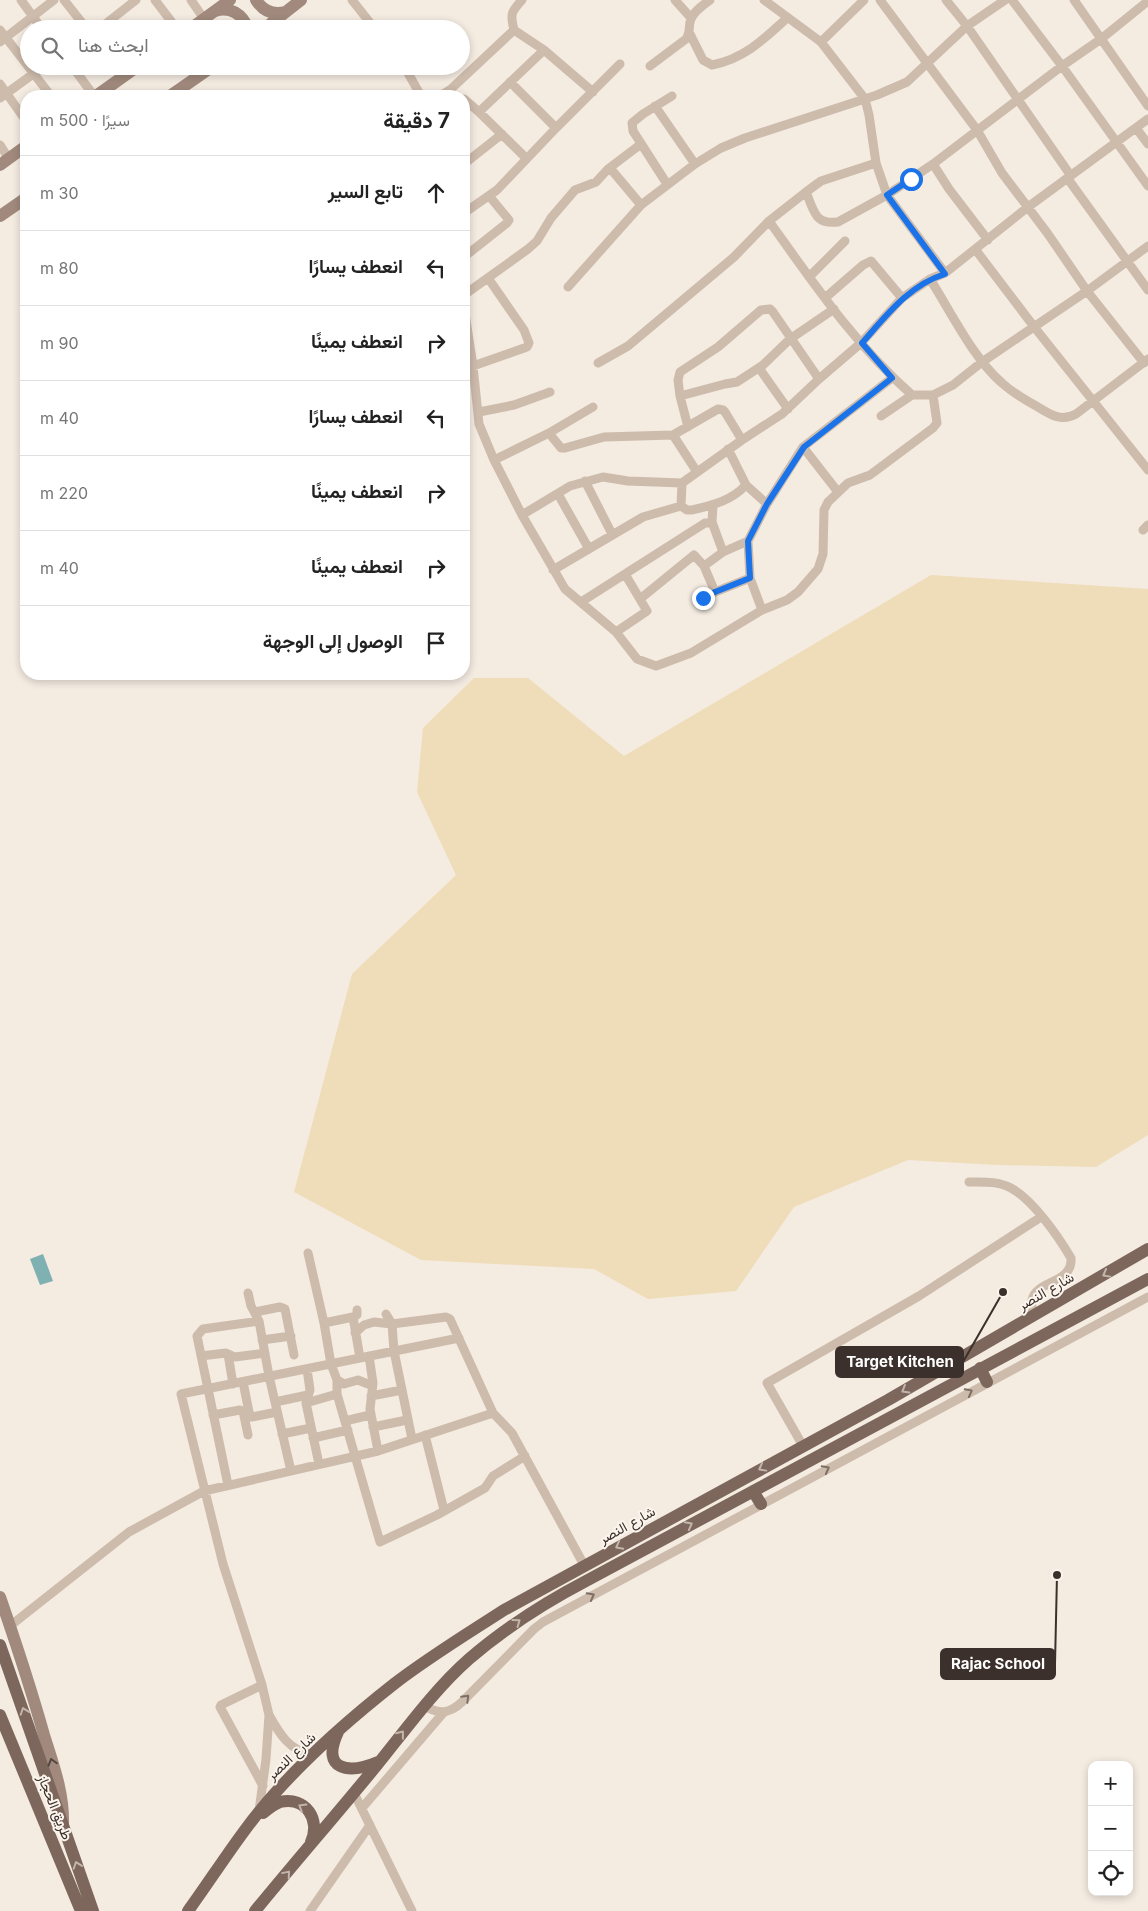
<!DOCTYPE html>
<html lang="ar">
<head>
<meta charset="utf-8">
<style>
  :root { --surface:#fff; --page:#f6f6f6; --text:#222; --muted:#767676; --line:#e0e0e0 }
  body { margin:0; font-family:Inter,Vazirmatn,sans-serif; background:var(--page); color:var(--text); direction:rtl }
  .controls { position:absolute; right:15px; bottom:15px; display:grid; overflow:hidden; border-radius:10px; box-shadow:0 2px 8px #0003 }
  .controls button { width:45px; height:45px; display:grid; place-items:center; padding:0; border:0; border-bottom:1px solid var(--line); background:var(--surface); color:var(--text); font:25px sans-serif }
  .stop { position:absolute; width:15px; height:15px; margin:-11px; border:4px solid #1a73e8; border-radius:50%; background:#fff }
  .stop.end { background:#1a73e8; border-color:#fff; box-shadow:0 1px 5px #0008 }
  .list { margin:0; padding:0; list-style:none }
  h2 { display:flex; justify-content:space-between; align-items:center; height:65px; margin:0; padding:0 20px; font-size:21px }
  h2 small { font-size:16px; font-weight:400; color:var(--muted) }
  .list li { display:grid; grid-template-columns:32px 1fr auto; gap:15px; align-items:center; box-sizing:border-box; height:75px; padding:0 20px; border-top:1px solid var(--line) }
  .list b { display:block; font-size:19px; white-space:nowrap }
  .list em { font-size:16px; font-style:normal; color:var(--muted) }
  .icon { flex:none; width:28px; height:28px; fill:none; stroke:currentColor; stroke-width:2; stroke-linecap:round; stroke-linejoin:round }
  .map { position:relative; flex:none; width:1148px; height:1911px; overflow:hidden; direction:ltr }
  .search { position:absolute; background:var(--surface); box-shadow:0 2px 8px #0003; left:20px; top:20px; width:450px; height:55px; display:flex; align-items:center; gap:12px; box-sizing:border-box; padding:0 18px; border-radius:28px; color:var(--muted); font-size:19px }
  .panel { position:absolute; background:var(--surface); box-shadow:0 2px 8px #0003; left:20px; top:90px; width:450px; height:590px; border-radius:20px; direction:rtl }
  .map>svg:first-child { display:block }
  .sand { fill:#efdcb8 }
  .water { fill:#7fb0b2 }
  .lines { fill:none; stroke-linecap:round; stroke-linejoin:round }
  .street { stroke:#cdbbac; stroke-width:9 }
  .secondary { stroke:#a18a7d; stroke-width:12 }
  .primary { stroke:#7d675c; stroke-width:12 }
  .oneway { stroke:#c2b5ac }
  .oneway2 { stroke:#7d6f65 }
  .oneway3 { stroke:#544640 }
  .route { stroke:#1a73e8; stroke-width:6 }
  .labels { text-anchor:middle; stroke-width:4; stroke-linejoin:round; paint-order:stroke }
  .street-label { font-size:14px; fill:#3b302b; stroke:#fbf5ee }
  .leader { fill:none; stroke:#3b302b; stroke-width:2 }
  .callout-dot { fill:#3b302b; stroke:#fbf5ee; stroke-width:2 }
  .callout { fill:#3b302b; stroke:#3b302b; stroke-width:2 }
  .callout-label { font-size:15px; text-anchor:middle; font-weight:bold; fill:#fff }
</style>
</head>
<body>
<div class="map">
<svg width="1148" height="1911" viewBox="0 0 1148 1911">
  <rect width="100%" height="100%" fill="#f4ebe1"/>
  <path class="sand" d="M931 575 1148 589V1135L1096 1167 998 1165 908 1160 794 1207 736 1291 648 1299 594 1269 421 1260 294 1192 352 974 456 875 417 792 423 728 474 678H528L624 756Z"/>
  <path class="water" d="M43 1254 53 1281 40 1285 30 1259Z"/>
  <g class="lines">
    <path class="street" d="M21 0 42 29
      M64 0 87 29
      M155 0 177 29
      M191 0 204 19
      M352 0 375 29
      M675 0 691 18
      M764 0 821 42 865 99 869 115 876 163 887 195 945 273 1028 207 1148 119
      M880 0 977 130 1002 173 1048 234 1087 291 1144 363
      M946 0 967 26 1071 176
      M1012 0 1062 66 1148 186
      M1074 0 1148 106
      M99 29 136 0
      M0 30 51 96
      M514 30C510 14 511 12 522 0
      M690 34 703 60 712 65C744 59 764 39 787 18
      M0 42 54 0
      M821 42 864 0
      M72 66 94 96
      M118 66 125 75
      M404 66 421 96
      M650 66 686 39C691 32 688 26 691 19 694 11 703 5 710 0
      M510 82 556 128
      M0 84 26 121
      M440 96 451 89 514 30 544 50 593 92
      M0 98 44 66
      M464 99 479 112 526 158
      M655 106 695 164
      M479 112 544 50
      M1136 128 1148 144
      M0 145 9 159
      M464 164 502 134
      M933 164 949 189 988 240
      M610 168 641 205
      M1068 179 1148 290
      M667 184 633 131 632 123 643 114 672 96
      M806 192C814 210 814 225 838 222L887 195 933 164 1062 66 1101 39 1148 1
      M464 213 497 190 556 128 620 64
      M769 221C812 281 855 345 912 395
      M975 249 1035 328 1148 470
      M464 257 507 223 509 220 490 197
      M809 277 845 241
      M930 279C951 312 973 358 1002 383 1013 393 1025 400 1038 407 1051 415 1061 422 1076 414L1148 359
      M568 287 641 205 695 164 721 148 745 138 877 95 907 82 967 26 1005 0
      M464 295 528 249 537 241 551 218 575 190 596 182 608 169 641 144
      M825 298 863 265 871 261 902 298
      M464 307 473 366 479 424 494 460 522 515 565 589 616 632 637 659 656 666 691 653 762 610 787 600 798 592 818 569 823 554 824 510 828 502 848 483 870 475 933 428 937 423 933 395
      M598 363 628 346 734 257 769 221 806 192 821 181 876 163
      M473 366 527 347 529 343 524 330 488 278
      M759 368 788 409
      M680 396 678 380 680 372 718 347 761 310 770 309 773 312 819 379
      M479 412 514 405 550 392
      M881 416 912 395H933L953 385 982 362 1087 291 1148 246
      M688 427 680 396 725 384 737 382 763 365 790 339 834 309
      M549 433 561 448H565L604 437 673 435 718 409 723 410 725 412 742 440
      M673 435 697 472
      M803 447 838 492
      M728 449 746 485 767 504 803 447 892 378
      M494 460 549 433 593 407
      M585 481 612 534
      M682 483 742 440 782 414 819 379 861 343 902 298 930 279 945 273
      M682 483 681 506 687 510H692C713 505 731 501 746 485
      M558 494 589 549
      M713 505 712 522 723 552
      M522 515 570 486 603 477 628 481 682 483
      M1143 530 1148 525
      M748 541 750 578 762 610
      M704 566 723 552 748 541 767 504
      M553 570 643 517 681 506
      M640 599 694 555 704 566 715 592
      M698 601 715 592 750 578
      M581 602 705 523 712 522
      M616 632 647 611 625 574
      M969 1182C983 1182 998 1181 1011 1188 1033 1200 1058 1236 1071 1258 1073 1284 1036 1280 1032 1300 1031 1305 1033 1311 1033 1316
      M308 1253 324 1323 331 1364 337 1380V1394L380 1542 437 1515 485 1488 493 1476 525 1456
      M248 1293 251 1306 259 1321 269 1376 291 1471
      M357 1310V1315L353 1317 360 1358
      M255 1312 280 1307 285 1309 294 1355
      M386 1314 392 1324 394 1351 412 1439
      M324 1323 353 1317
      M355 1333 364 1325 374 1322 392 1324 446 1317 450 1319 493 1413 512 1433 584 1565
      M262 1340 291 1336
      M228 1354 233 1384
      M201 1356 226 1353 235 1357 265 1353
      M369 1356 373 1383 370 1409 378 1451
      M307 1369 310 1390 306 1403 319 1464
      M337 1380 344 1384 358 1380 368 1384 373 1383
      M243 1382 250 1417
      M371 1396 402 1390
      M275 1402 308 1395
      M306 1403 337 1394
      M243 1411 248 1435
      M213 1415 240 1410 252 1417 277 1412
      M345 1421 370 1415
      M373 1427 407 1420
      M282 1434 311 1428
      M425 1435 444 1510
      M313 1438 348 1430
      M803 1446 767 1383 919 1296 1041 1217
      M228 1485 197 1336 203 1329 259 1321
      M10 1626 129 1532 204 1491 378 1451 493 1413
      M262 1685 221 1705 220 1707 263 1786
      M424 1705C439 1716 451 1713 463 1701L534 1629 543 1622 1148 1297
      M269 1715C279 1733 290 1752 312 1754
      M354 1793 412 1911
      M362 1808 444 1712
      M259 1811 266 1759 269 1715 262 1685 223 1564 181 1394 459 1338
      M310 1911 370 1825"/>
    <path class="secondary" d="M256 0C263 11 273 15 285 12
      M215 11C230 6 243 14 248 29
      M190 29 230 0
      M264 29 301 0
      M96 96 138 66
      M170 96 213 66
      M0 165 26 146
      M0 216 26 198
      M0 1597C16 1643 31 1689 44 1735 53 1764 64 1793 63 1824"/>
    <path class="primary" d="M980 1368 987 1382
      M753 1491 761 1504
      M0 1645 93 1911
      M0 1715 81 1911
      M338 1732C320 1771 349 1774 378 1762
      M263 1813C268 1809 274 1804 280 1802 306 1796 321 1820 311 1842
      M188 1911C217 1871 243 1828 276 1792 311 1753 352 1717 394 1684 429 1657 467 1634 504 1610L888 1400 1148 1249
      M255 1911C295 1862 337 1814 377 1765 407 1728 434 1690 469 1659 505 1628 544 1603 586 1581L1148 1279"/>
  </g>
  <defs><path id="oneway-chevron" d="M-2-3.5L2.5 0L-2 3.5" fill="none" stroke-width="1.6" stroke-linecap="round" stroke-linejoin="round" transform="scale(1.25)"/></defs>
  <g class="oneway">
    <use href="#oneway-chevron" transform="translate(1106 1274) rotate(151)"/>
    <use href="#oneway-chevron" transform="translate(905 1390) rotate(150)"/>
    <use href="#oneway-chevron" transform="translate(762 1468) rotate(151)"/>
    <use href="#oneway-chevron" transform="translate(689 1525) rotate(-28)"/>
    <use href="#oneway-chevron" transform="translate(619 1546) rotate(152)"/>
    <use href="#oneway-chevron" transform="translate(517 1622) rotate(-36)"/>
    <use href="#oneway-chevron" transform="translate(24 1711) rotate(-109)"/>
    <use href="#oneway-chevron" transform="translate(401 1734) rotate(-52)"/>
    <use href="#oneway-chevron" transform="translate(302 1807) rotate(-149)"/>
    <use href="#oneway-chevron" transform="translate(77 1865) rotate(-109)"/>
    <use href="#oneway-chevron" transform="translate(287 1874) rotate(-50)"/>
  </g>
  <g class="oneway2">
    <use href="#oneway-chevron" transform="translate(969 1392) rotate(-28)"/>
    <use href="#oneway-chevron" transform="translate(826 1469) rotate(-28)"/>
    <use href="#oneway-chevron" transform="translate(591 1596) rotate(-28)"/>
    <use href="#oneway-chevron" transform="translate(466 1698) rotate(-45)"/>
  </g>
  <use class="oneway3" href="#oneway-chevron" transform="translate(52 1762) rotate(-106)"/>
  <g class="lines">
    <path class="route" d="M703 598 715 592 750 578 748 541 767 504 804 447 892 378 862 343C886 316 909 285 945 274L887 195 911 179"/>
  </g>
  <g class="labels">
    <g class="street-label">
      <text transform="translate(1046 1291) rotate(-30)" y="5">شارع النصر</text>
      <text transform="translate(627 1525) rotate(-29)" y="5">شارع النصر</text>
      <text transform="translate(291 1756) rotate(-44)" y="5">شارع النصر</text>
      <text transform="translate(55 1807) rotate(68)" y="5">طريق الحجاز</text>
    </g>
  </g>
  <path class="leader" d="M1003 1292L963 1362M1057 1575L1055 1664"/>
  <g class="callout-dot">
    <circle cx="1003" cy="1292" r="5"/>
    <circle cx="1057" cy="1575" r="5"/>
  </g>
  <g class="callout">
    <rect x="836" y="1347" width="127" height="30" rx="5"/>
    <rect x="941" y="1649" width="114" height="30" rx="5"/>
  </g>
  <g class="callout-label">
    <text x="900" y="1367">Target Kitchen</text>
    <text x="998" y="1669">Rajac School</text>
  </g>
</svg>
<div class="controls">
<button>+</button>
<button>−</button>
<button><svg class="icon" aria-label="locate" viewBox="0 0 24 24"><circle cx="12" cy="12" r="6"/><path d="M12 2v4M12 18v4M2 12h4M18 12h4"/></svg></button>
</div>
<div class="stop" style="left:911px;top:179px"></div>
<div class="stop end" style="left:703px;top:598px"></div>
<div class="search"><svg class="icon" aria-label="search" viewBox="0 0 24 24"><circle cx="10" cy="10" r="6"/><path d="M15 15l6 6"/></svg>ابحث هنا</div>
<section class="panel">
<h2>7 دقيقة<small>سيرًا · 500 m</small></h2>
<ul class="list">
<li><svg class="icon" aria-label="ahead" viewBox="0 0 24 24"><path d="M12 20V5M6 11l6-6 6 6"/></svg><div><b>تابع السير</b></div><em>30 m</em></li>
<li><svg class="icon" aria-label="left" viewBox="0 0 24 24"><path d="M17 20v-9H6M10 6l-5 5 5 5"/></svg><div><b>انعطف يسارًا</b></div><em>80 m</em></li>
<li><svg class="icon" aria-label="right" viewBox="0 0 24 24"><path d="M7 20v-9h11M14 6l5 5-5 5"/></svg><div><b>انعطف يمينًا</b></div><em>90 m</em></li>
<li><svg class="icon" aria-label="left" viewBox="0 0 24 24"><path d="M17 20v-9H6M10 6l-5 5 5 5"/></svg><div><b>انعطف يسارًا</b></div><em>40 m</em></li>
<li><svg class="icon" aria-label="right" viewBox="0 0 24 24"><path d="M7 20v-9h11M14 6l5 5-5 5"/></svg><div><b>انعطف يمينًا</b></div><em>220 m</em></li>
<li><svg class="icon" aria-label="right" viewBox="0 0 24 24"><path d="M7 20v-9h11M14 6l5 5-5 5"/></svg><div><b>انعطف يمينًا</b></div><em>40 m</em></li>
<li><svg class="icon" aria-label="arrive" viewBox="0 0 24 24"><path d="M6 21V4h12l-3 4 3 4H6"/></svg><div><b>الوصول إلى الوجهة</b></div></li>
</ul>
</section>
</div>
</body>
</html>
